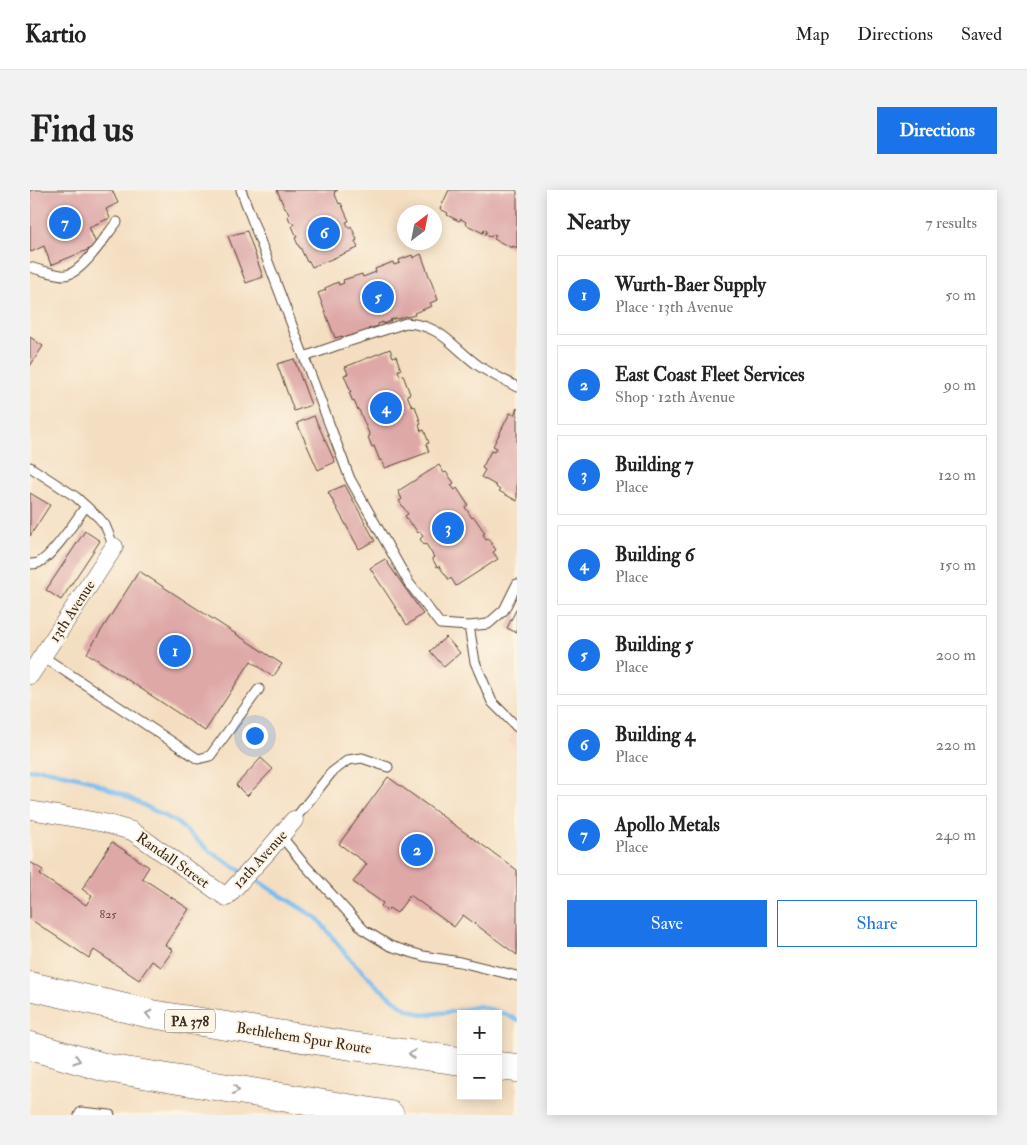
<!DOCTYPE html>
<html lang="en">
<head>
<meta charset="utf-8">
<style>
  :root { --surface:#fff; --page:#f2f2f2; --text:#222; --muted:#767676; --line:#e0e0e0; --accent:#1a73e8 }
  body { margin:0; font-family:"IM FELL Double Pica",serif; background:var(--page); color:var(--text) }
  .controls { position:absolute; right:15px; bottom:15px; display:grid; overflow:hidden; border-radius:0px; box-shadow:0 2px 12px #0003 }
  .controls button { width:45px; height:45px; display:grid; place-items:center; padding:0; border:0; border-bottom:1px solid var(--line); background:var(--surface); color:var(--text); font:25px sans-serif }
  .compass { position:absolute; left:367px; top:15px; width:45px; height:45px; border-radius:50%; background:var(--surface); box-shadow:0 2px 12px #0003; rotate:32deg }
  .you { position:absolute; left:224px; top:545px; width:18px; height:18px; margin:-12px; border:4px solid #fff; border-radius:50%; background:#1a73e8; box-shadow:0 0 0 8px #1a73e833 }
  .badge { display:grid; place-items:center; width:32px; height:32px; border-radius:50%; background:var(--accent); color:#fff; font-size:16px; font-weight:700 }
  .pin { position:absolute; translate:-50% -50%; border:2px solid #fff; box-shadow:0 1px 5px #0006 }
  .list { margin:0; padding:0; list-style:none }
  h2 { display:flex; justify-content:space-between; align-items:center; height:65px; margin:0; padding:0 20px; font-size:21px }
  h2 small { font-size:16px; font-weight:400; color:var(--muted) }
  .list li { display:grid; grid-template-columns:32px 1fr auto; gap:15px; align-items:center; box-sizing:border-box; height:80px; margin:0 10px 10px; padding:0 10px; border:1px solid var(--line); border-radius:0px }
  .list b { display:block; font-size:19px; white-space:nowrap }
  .list p { margin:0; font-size:16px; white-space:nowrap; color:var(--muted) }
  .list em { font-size:16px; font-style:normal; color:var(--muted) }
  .actions { display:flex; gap:10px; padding:15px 20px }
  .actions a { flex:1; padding:11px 0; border:1px solid var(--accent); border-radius:0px; text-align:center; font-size:18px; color:var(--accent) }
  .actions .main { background:var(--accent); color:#fff }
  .map { position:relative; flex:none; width:487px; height:925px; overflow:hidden; border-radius:0px }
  header { display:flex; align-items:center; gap:30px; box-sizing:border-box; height:70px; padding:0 25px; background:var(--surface); border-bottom:1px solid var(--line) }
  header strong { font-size:24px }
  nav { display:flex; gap:28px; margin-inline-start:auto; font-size:18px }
  .intro { display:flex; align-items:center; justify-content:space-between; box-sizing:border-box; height:120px; padding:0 30px }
  h1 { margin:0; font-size:35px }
  .button { padding:12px 22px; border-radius:0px; background:var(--accent); color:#fff; font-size:18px; font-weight:700 }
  main { display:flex; gap:30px; padding:0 30px }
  aside { flex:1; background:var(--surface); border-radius:0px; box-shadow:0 2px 12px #0003 }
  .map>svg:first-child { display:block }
  .built { fill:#f6d2c4 }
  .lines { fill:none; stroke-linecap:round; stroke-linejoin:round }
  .stream { stroke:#7abcef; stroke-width:4.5 }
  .building { fill:#dea8a7 }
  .lane-casing { stroke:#574536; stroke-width:11 }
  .street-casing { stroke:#574536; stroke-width:19 }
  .highway-casing { stroke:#574536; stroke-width:29 }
  .lane { stroke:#fff; stroke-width:9 }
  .street { stroke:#fff; stroke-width:18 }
  .highway { stroke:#fff; stroke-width:28 }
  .oneway { stroke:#a79f9a }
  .labels { text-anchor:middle; stroke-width:4; stroke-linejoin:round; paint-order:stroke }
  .number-label { font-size:12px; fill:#644a40 }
  .shield { fill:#fcf5e5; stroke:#75675a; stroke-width:1 }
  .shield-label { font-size:14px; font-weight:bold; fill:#3b2a1e }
  .street-label { font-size:15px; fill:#3b2a1e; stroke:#fcf5e5 }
</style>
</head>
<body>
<header>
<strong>Kartio</strong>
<nav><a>Map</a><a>Directions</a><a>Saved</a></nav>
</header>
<div class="intro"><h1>Find us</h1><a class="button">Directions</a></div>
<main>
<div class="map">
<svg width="487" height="925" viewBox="0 0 487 925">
  <rect width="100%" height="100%" fill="#fcf5e5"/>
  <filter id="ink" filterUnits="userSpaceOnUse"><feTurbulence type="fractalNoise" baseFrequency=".02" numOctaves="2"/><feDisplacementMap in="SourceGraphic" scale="10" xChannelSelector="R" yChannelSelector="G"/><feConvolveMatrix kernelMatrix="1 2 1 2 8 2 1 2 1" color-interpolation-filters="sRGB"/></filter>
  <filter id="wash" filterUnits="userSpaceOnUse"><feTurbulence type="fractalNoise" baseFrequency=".0096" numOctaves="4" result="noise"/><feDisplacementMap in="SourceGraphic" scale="20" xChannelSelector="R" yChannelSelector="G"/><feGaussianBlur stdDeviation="1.12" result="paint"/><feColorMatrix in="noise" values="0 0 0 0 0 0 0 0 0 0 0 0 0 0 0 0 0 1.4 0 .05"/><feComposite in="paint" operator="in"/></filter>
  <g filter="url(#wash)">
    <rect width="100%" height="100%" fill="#f4dec1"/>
    <path class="built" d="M487 533V559L478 552Z"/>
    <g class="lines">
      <path class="stream" d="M0 580 12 579 56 589 96 606 146 632 181 662 213 682
        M220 686 288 729 318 767 348 797 375 818 393 825 427 821 449 816 475 824 487 830"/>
    </g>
    <g id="blocks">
      <path class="building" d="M0 0H82L88 13 76 19 80 28 59 37 67 56 21 75 14 56 1 62 0 60Z
        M247 0H308L304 2 309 14 311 13 319 31 316 32 319 38 321 36 327 50 325 51 328 58 282 77 279 71 277 72 270 57H269L265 48 267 47 262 36 264 35 262 32H260L258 26 259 25 256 18 255 19Z
        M419 0H485L487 1V58L483 56 482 58 464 49 466 45 463 44 461 47 455 45 457 41 454 39 453 43 435 34 436 32 431 29 429 31 417 25 418 23 410 19Z
        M217 41 233 87 216 93 198 46Z
        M391 64 408 110 400 113 402 116 384 123 385 125 377 127 376 126 367 129 366 128 360 130 361 131 353 134V132L348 134V136L338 139 339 141 331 145 330 143 313 149 312 146 305 148 288 103 296 100 295 98 308 92 309 95 314 93 313 90 332 84 333 87 346 82 345 79 363 72 364 75 370 73 369 70 382 65 383 68Z
        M0 147 13 156 0 176Z
        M360 159 363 167 366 166 371 180H368L370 186 373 185 380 204 377 205 382 217 385 216 391 234 389 235 391 241 394 240 399 253 396 254 399 262 355 278 352 270 350 271 344 256 342 257 338 247 340 246 329 220H328L324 211 323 212 319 202H321L314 185 318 184 315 177Z
        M264 169 281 215 264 221 247 174Z
        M487 218V311L469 301 470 300 466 297 467 296 451 287 455 280 452 278 461 261 464 262 467 258 463 256 480 223 484 225Z
        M284 226 305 272 288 280 267 233Z
        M409 275 414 283 416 282 424 293 421 295 425 300 427 298 438 315 435 317 442 328 444 327 455 343 453 344 456 350 458 349 466 360 463 362 468 369 426 396 421 388 419 390 409 376 407 377 402 368 404 367 396 354 394 355 390 349 393 346 390 341 388 343 382 334 381 335 375 326 378 324 369 311 372 309 368 301Z
        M315 295 345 351 329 359 298 302Z
        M0 303 20 315 0 346Z
        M55 341 70 351 31 410 16 400Z
        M355 369 393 424 377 435 340 378Z
        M109 381 252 474 243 487 221 471 175 541 57 463Z
        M487 418V443L477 438Z
        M416 447 430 463 414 477 400 461Z
        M231 568 243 579 217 606 206 595Z
        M358 587 487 680V765L433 725 424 737 380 705 367 723 359 718 357 721 351 716 353 713 323 692 337 674 309 654Z
        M82 652 119 677 112 688 159 719 135 755 143 760 131 777 122 771 109 790 64 760 59 768 0 729V672L13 680 10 685 56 715 62 706 52 699Z"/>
    </g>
  </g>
  <g filter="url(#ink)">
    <use href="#blocks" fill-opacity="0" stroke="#574536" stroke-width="1"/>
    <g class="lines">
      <defs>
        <path id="lane" d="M211 0 320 289 379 393 410 434 439 436 458 434 474 420 487 394
          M0 77C5 79 31 86 35 85 52 84 76 45 87 32
          M274 167 311 154 376 133C412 135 422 157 449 176 461 184 474 190 487 197
          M0 277 46 307 69 328 75 335 84 357
          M0 374C3 374 5 374 8 373 22 367 46 330 56 316
          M439 436 445 472 462 512 487 537
          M12 466 168 569 180 566 229 499
          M264 630 301 583 318 570 332 568 358 577
          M251 646 273 673 334 740 360 756 393 766 430 772 487 786
          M49 925 51 922 80 925"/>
        <path id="street" d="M0 485 84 357
          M0 620 74 633 102 641 196 707 237 662 264 630"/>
        <path id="highway" d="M0 796 121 824 322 856 431 871
          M0 856 77 878 360 925
          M468 876 487 878"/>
      </defs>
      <use href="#lane" class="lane-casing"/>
      <use href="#street" class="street-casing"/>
      <use href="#highway" class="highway-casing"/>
      <use href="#lane" class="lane"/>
      <use href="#street" class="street"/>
      <use href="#highway" class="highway"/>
    </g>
    <defs><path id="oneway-chevron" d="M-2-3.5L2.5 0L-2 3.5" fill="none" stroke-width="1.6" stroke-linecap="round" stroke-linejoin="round" transform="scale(1.25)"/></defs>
    <g class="oneway">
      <use href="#oneway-chevron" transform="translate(119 824) rotate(-168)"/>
      <use href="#oneway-chevron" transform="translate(382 864) rotate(-172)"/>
      <use href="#oneway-chevron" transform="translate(47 870) rotate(16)"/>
      <use href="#oneway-chevron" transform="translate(206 900) rotate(9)"/>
    </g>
  </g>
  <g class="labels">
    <g class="number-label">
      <text x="78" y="728">825</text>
    </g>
    <rect class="shield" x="135" y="819.5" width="50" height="23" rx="4"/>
    <g class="shield-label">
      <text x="160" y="836">PA 378</text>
    </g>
    <g class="street-label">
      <text transform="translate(42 421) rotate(-57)" y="5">13th Avenue</text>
      <text transform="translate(230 669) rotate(-48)" y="5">12th Avenue</text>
      <text transform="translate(143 670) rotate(35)" y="5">Randall Street</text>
      <text transform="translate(274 848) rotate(9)" y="5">Bethlehem Spur Route</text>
    </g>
  </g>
</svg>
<div class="controls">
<button>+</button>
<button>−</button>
</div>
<svg class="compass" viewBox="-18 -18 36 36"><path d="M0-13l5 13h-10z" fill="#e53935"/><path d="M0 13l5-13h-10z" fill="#767676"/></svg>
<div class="you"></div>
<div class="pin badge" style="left:145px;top:461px">1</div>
<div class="pin badge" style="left:387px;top:660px">2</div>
<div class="pin badge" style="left:418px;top:338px">3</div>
<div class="pin badge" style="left:356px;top:218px">4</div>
<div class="pin badge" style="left:348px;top:107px">5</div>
<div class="pin badge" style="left:294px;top:43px">6</div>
<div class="pin badge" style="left:35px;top:33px">7</div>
</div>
<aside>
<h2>Nearby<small>7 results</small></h2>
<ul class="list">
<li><span class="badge">1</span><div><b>Wurth-Baer Supply</b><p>Place · 13th Avenue</p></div><em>50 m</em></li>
<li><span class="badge">2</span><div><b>East Coast Fleet Services</b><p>Shop · 12th Avenue</p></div><em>90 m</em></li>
<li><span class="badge">3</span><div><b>Building 7</b><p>Place</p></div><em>120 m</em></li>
<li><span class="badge">4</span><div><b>Building 6</b><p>Place</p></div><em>150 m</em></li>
<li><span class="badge">5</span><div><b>Building 5</b><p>Place</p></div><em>200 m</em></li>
<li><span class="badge">6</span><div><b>Building 4</b><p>Place</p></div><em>220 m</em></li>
<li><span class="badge">7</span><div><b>Apollo Metals</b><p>Place</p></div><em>240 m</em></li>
</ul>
<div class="actions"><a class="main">Save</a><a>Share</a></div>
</aside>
</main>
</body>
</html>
